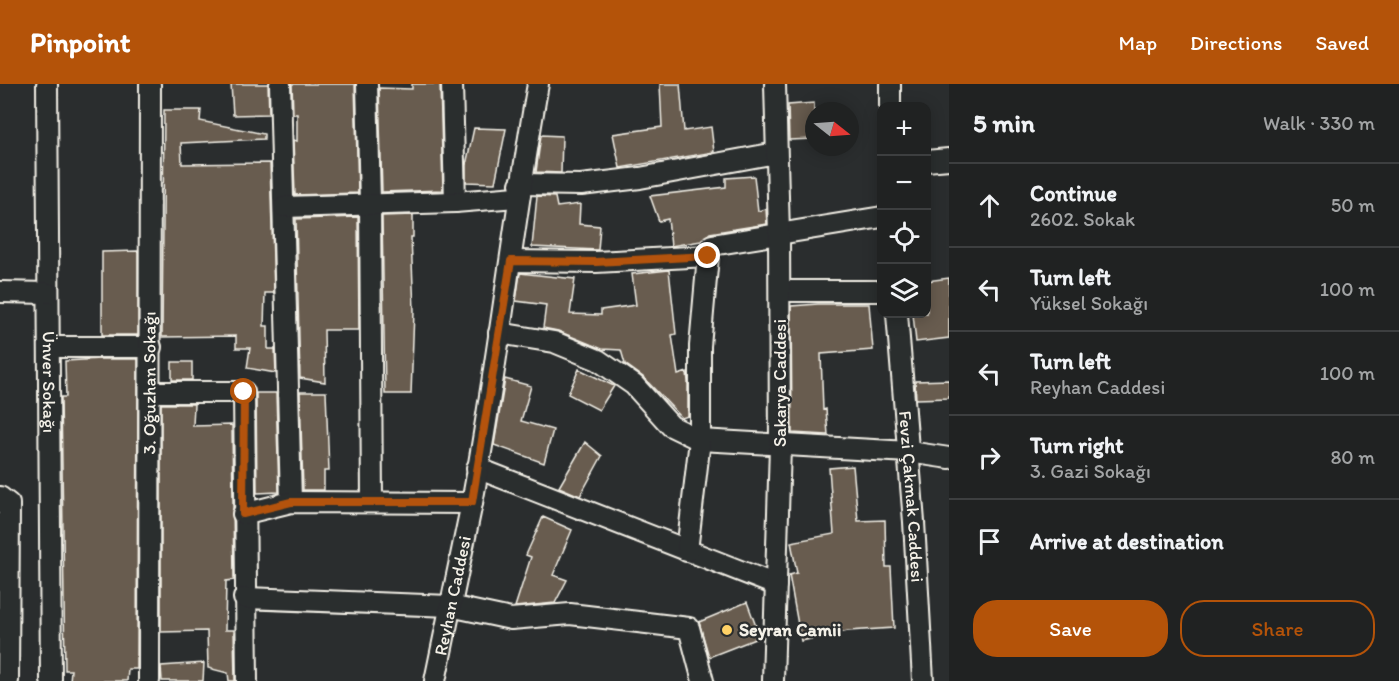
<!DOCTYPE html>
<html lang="en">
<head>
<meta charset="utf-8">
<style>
  :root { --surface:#202222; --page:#282a2a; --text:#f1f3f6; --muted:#a2a4a5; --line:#3d3f40; --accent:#b45309 }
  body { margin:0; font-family:Itim,sans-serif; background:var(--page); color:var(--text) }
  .controls { position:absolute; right:18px; top:18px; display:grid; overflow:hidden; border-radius:12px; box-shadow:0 3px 15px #0003 }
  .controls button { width:54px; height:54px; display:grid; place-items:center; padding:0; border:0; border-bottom:2px solid var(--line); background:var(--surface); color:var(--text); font:30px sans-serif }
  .compass { position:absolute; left:805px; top:18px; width:54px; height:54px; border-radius:50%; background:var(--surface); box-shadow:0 3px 15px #0003; rotate:107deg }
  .stop { position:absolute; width:18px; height:18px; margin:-14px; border:4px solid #b45309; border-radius:50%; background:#fff }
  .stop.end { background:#b45309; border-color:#fff; box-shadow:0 2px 6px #0008 }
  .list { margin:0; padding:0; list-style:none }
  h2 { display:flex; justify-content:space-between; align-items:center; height:78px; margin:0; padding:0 24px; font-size:26px }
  h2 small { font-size:20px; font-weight:400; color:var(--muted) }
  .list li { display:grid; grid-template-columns:39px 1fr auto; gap:18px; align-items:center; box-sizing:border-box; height:84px; padding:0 24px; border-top:2px solid var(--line) }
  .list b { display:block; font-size:22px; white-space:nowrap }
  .list p { margin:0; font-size:20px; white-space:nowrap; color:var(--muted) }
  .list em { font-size:20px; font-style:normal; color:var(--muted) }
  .actions { display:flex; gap:12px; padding:18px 24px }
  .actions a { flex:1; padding:14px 0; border:2px solid var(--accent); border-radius:24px; text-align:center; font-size:21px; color:var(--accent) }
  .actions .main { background:var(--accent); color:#fff }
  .icon { flex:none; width:33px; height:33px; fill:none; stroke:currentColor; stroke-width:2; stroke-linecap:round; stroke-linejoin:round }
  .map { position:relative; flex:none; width:949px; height:597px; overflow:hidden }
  header { display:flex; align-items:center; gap:36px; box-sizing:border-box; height:84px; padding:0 30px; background:var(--accent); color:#fff }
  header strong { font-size:28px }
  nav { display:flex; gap:33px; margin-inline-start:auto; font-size:21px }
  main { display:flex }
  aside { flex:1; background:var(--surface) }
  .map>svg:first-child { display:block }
  .building { fill:#685c4f; stroke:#f4f1e8; stroke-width:1.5 }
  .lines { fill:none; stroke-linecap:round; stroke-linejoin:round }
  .minor-casing { stroke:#f4f1e8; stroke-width:24 }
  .minor { stroke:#2a2d2e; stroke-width:20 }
  .route { stroke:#b45309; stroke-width:8 }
  .poi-dot { fill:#ffd166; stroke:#2a2d2e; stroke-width:2 }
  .labels { text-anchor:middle; stroke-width:4.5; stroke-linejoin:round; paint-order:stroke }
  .street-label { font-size:18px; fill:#f4f1e8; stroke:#2a2d2e }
  .poi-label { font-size:18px; font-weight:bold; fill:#f4f1e8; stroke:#2a2d2e; text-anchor:start }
</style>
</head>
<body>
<header>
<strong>Pinpoint</strong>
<nav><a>Map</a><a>Directions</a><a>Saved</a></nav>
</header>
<main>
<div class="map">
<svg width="949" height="597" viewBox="0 0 949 597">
  <rect width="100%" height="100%" fill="#2a2d2e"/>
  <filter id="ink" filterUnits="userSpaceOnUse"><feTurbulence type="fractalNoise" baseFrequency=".0167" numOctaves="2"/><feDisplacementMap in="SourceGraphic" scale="12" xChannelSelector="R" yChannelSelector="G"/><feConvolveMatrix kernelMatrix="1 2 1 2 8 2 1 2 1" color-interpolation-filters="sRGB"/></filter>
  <g filter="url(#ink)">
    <path class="building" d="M231 0H268L269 30 233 31Z
      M292 0H355L358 109 295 111 293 56 297 57V30H293Z
      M412 0H440L443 106 382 108 379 4 412 5Z
      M660 0H680L684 47 711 43 714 68 620 84 613 50 662 43Z
      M814 19V55L789 56 788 21Z
      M164 26H201L200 37 264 50V55L181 59 182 80 270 79 274 209H265L264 242H268V265H275L276 289 247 284 250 264H236V252L162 253Z
      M474 44 506 45 495 99 466 98V81Z
      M541 51 562 52 561 89 536 88Z
      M754 92 758 127 766 125 767 140 710 149 701 157 671 162 668 135 659 137 650 112 726 103V94Z
      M537 112 555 113 557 123 580 120 579 140 600 142 598 166 532 163Z
      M413 131V153H411L414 227 411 310H385L382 132Z
      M358 133 359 246H324L325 298 300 294 296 135Z
      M138 167V251H102V168Z
      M669 186 676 250 672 251 678 291 687 288 688 298V332L682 334 643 293 625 280 621 266 602 265 558 247 543 244 546 221 516 217 520 189 575 195 570 230 601 231V226L636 221 632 190Z
      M949 194V254L916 258 913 230H927V197Z
      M818 220H869L873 266 821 270 823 326 826 325 828 351 792 349 791 222Z
      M100 275H138L137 585H128L127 597H70L71 586H65L61 313H66L65 277Z
      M172 278H192V296H172Z
      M579 285 614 302 599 326 568 310Z
      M505 295 531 302 521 337 553 346 544 379 494 361Z
      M949 296V314L916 315 915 297Z
      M300 308H326L329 387H324V406H303Z
      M256 309H276L279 408 257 409Z
      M161 320H194L193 342 232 341 234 496 226 497 225 546H234L235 597H229L228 589 208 584 207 547 161 548Z
      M585 358 602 372 580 412 559 403Z
      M853 382 858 437 885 436 886 483H891L894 544 848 547 801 557 789 491 797 489 791 458 834 450 829 384Z
      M543 433 572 446 553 491 567 496 555 519 515 523 531 473 526 471Z
      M747 518 760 553 709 573 699 538Z
      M204 579 203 597H162L161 582Z"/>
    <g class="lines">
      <defs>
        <g id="minor">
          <path id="s1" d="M47 0 51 597"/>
          <path d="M280 0 291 418"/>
          <path d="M367 0 370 118 372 417"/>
          <path d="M452 0 455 118"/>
          <path d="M890 0V22"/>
          <path d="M926 77 949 75"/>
          <path d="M520 100 581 101 640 94 776 69"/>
          <path d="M284 123 455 118 517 113"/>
          <path d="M511 177 596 178 708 172 712 161 882 133"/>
          <path d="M780 207H882"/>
          <path d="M0 208 48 209"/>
          <path id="s2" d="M897 230 914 438 923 597"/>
          <path d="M499 249 554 258 598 276 634 301 671 342 700 356 909 368 949 374"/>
          <path d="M49 263H151"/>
          <path d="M151 308H244L247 597"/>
          <path d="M477 384 776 501"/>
          <path d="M0 413 9 420 8 597"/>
          <path d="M243 430 291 418 472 419"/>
          <path d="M687 467 700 356V262L708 172"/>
          <path d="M244 514 450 522 511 535 570 530 689 544 703 597"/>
          <path id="s3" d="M149 597 150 0"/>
          <path id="s4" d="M435 597C447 537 460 478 472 419 498 280 513 139 538 0"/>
          <path d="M773 597 780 362 779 150 775 0"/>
        </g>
      </defs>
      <use href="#minor" class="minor-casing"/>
      <use href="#minor" class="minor"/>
    </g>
  </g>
  <g class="lines" filter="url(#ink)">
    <path class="route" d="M244 308 243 430 291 418H472L511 177 596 178 708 172"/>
  </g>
  <circle class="poi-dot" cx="727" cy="546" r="6"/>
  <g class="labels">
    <g class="street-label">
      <text dy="6" stroke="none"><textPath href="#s1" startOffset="298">Ünver Sokağı</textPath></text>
      <text dy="6" stroke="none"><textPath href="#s3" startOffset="298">3. Oğuzhan Sokağı</textPath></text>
      <text transform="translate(780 299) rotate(-90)" y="6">Sakarya Caddesi</text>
      <text dy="6" stroke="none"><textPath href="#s2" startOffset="183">Fevzi Çakmak Caddesi</textPath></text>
      <text dy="6" stroke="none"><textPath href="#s4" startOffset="87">Reyhan Caddesi</textPath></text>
    </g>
    <g class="poi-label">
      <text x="739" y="552">Seyran Camii</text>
    </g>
  </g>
</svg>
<div class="controls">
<button>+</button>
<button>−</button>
<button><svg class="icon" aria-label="locate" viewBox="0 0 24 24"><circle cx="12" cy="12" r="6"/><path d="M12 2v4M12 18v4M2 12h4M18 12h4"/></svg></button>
<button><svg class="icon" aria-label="layers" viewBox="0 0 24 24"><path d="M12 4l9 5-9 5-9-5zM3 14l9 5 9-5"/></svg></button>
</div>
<svg class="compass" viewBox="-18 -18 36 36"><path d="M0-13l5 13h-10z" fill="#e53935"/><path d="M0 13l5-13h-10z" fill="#a2a4a5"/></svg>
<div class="stop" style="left:244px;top:308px"></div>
<div class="stop end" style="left:708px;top:172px"></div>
</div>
<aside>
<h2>5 min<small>Walk · 330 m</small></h2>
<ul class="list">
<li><svg class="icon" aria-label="ahead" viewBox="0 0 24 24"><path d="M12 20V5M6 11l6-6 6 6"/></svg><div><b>Continue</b><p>2602. Sokak</p></div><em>50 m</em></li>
<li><svg class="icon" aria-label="left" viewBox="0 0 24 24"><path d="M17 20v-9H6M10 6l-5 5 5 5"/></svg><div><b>Turn left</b><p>Yüksel Sokağı</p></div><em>100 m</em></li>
<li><svg class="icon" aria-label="left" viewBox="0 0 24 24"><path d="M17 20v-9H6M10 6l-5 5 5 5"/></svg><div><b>Turn left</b><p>Reyhan Caddesi</p></div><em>100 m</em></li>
<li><svg class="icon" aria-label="right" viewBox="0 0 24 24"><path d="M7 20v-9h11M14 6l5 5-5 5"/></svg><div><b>Turn right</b><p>3. Gazi Sokağı</p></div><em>80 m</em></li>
<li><svg class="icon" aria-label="arrive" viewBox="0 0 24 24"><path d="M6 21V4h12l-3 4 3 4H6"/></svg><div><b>Arrive at destination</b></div></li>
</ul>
<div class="actions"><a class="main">Save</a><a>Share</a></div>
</aside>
</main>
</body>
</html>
